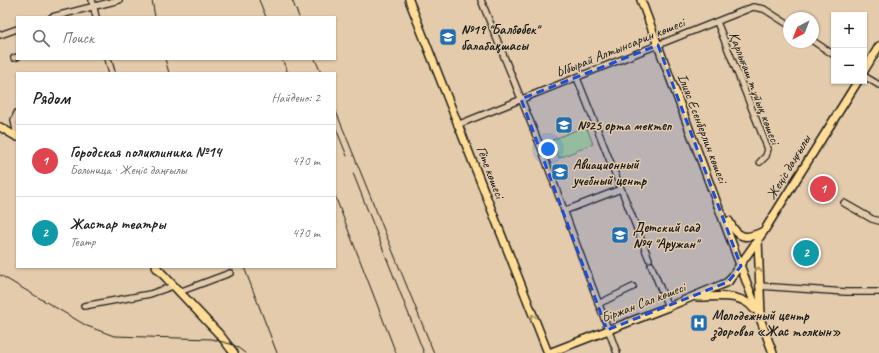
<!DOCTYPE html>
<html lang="ru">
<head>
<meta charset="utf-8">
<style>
  :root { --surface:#fff; --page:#f2f2f2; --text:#222; --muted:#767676; --line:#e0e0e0; --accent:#ea580c }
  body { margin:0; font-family:Caveat,sans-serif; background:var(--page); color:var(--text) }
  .controls { position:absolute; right:12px; top:12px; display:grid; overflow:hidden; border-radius:0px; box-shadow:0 1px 3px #0004 }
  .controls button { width:36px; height:36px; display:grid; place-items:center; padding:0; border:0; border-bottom:1px solid var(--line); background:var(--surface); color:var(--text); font:20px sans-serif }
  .compass { position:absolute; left:783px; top:12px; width:36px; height:36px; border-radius:50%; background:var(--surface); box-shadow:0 1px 3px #0004; rotate:222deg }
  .you { position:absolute; left:548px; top:149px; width:14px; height:14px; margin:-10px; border:3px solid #fff; border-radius:50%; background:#1a73e8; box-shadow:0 0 0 6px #1a73e833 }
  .badge { display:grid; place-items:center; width:26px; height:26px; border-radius:50%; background:var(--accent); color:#fff; font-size:13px; font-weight:700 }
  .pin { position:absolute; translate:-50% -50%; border:2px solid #fff; box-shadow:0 1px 4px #0006 }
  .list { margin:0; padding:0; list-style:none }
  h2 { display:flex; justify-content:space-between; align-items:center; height:52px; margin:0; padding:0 16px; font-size:17px }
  h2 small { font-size:13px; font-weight:400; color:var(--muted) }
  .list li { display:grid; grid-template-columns:26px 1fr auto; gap:12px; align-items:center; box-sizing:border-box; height:72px; padding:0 16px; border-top:1px solid var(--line) }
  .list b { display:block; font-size:15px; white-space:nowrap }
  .list p { margin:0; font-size:13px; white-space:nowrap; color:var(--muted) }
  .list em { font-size:13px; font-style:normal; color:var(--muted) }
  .icon { flex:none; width:22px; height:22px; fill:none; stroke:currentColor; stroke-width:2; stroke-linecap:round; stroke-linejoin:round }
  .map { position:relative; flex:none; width:879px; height:353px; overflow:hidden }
  .search { position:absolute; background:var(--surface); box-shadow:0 1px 3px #0004; left:16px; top:16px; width:320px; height:44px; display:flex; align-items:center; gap:10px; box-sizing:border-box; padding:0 14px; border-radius:0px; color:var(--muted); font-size:15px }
  .panel { position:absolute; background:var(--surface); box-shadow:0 1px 3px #0004; left:16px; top:72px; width:320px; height:196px; border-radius:0px }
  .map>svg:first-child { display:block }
  .green { fill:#b5d791; stroke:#687a56 }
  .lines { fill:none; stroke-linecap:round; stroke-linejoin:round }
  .minor-casing { stroke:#1c1c1c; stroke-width:8 }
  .major-casing { stroke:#1c1c1c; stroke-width:10 }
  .minor { stroke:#e3cbab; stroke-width:5.5 }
  .major { stroke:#ffdd96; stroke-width:7 }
  .rail { stroke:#1c1c1c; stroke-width:1 }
  .oneway { stroke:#99865f }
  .marked { fill:#1d4ed8; fill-opacity:0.2; stroke:#1d4ed8; stroke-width:3; stroke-dasharray:8 5; stroke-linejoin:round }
  .labels { text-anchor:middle; stroke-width:3; stroke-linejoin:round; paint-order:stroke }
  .poi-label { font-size:14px; font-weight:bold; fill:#1c1c1c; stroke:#e3cbab; text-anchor:start }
  .street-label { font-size:14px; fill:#1c1c1c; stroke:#e3cbab }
</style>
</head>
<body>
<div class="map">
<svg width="879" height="353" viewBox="0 0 879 353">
  <rect width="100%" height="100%" fill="#e3cbab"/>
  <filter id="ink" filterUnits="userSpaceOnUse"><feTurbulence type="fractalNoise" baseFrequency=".025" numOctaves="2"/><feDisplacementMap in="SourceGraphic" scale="8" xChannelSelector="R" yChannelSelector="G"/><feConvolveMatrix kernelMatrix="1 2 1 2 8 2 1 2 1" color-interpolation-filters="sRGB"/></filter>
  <g filter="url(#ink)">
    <path class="green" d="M586 126 593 144 559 158 552 140Z"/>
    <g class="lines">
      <defs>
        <path id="minor" d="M92 0 96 17
          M481 0 541 148 617 353
          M52 17 119 0
          M717 22 768 149 766 156 760 162
          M0 35 17 29
          M813 41 834 55
          M14 58 17 57
          M108 59 112 73
          M864 76 879 85
          M577 78 649 259
          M17 113 14 120 17 136
          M457 125 753 7 764 9 789 25
          M844 203 872 219 879 221
          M564 211 621 189
          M651 265 668 307
          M759 286 846 292H879
          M179 292 230 273
          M598 304 633 287
          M84 306 150 294 173 286"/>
        <path id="major" d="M409 0 548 353
          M641 0 773 353
          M864 71 879 46
          M0 127 17 137
          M729 221C738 239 746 240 764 231
          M758 240 761 315
          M156 267 220 335 234 353
          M697 297C716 297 741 292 754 309
          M549 353 668 307 728 282 764 231 858 81"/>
      </defs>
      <use href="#minor" class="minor-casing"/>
      <use href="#major" class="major-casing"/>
      <use href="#minor" class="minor"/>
      <use href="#major" class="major"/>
      <path class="rail" d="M152 0 155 17
        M259 0 266 17
        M292 0 299 17
        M165 59 169 73
        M282 59 288 73
        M315 59 321 73
        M335 109 434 353
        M335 126 347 156
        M353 173 424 353
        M335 196 396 353
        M244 267 277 353
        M0 275 87 326 114 336 212 339 234 345 245 353"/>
    </g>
    <defs><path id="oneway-chevron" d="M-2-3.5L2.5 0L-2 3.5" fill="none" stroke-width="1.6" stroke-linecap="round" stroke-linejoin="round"/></defs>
    <g class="oneway">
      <use href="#oneway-chevron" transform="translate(758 270) rotate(-92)"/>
      <use href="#oneway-chevron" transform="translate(533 317) rotate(-112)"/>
    </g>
  </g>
  <path class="marked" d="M658 45 741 266 728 282 607 330 521 99Z"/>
  <defs>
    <symbol id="school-square" viewBox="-11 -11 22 22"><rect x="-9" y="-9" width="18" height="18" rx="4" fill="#1f6fb2" stroke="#e3cbab"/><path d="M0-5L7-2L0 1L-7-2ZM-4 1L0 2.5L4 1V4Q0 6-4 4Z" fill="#fff"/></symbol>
    <symbol id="university-square" viewBox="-11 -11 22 22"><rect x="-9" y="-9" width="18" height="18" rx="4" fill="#1f6fb2" stroke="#e3cbab"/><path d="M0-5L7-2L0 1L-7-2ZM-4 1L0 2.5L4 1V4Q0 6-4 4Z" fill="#fff"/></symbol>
    <symbol id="hospital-square" viewBox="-11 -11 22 22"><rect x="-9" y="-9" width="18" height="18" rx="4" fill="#1f6fb2" stroke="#e3cbab"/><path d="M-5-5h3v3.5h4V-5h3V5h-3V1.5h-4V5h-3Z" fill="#fff"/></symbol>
  </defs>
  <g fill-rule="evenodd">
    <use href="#school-square" x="438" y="27" width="20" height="20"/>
    <use href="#school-square" x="554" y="115" width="20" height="20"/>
    <use href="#university-square" x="550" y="162" width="20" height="20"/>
    <use href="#school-square" x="610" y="225" width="20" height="20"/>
    <use href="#hospital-square" x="689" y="313" width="20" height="20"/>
  </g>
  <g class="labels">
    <g class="poi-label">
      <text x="461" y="34">№19 "Балбөбек"<tspan x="461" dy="16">балабақшасы</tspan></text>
      <text x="577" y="130">№25 орта мектеп</text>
      <text x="573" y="169">Авиационный<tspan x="573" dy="16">учебный центр</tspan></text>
      <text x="633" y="232">Детский сад<tspan x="633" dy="16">№4 "Аружан"</tspan></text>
      <text x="712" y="320">Молодежный центр<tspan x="712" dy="16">здоровья «Жас толкын»</tspan></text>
    </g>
    <g class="street-label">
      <text transform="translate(620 47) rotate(-22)" y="5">Ыбырай Алтынсарин көшесі</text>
      <text transform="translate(755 88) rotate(69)" y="5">Қарлығаш тұйық көшесі</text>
      <text transform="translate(703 128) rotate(69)" y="5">Ілияс Есенберлин көшесі</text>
      <text transform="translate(788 167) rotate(-59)" y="5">Жеңіс даңғылы</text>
      <text transform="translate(491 172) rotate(69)" y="5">Гёте көшесі</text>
      <text transform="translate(643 302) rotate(-21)" y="5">Біржан Сал көшесі</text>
    </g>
  </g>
</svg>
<div class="controls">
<button>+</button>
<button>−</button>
</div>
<svg class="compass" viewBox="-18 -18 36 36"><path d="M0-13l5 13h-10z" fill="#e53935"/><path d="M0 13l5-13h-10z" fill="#767676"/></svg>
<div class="you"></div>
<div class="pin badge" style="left:823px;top:189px;background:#e0444e">1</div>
<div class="pin badge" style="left:806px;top:253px;background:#0f9aa8">2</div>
<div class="search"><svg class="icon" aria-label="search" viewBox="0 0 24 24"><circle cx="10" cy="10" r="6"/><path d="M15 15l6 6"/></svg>Поиск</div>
<section class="panel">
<h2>Рядом<small>Найдено: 2</small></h2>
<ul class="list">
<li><span class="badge" style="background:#e0444e">1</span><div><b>Городская поликлиника №14</b><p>Больница · Жеңіс даңғылы</p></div><em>470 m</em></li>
<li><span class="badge" style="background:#0f9aa8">2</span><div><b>Жастар театры</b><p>Театр</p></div><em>470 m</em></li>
</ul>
</section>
</div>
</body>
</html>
